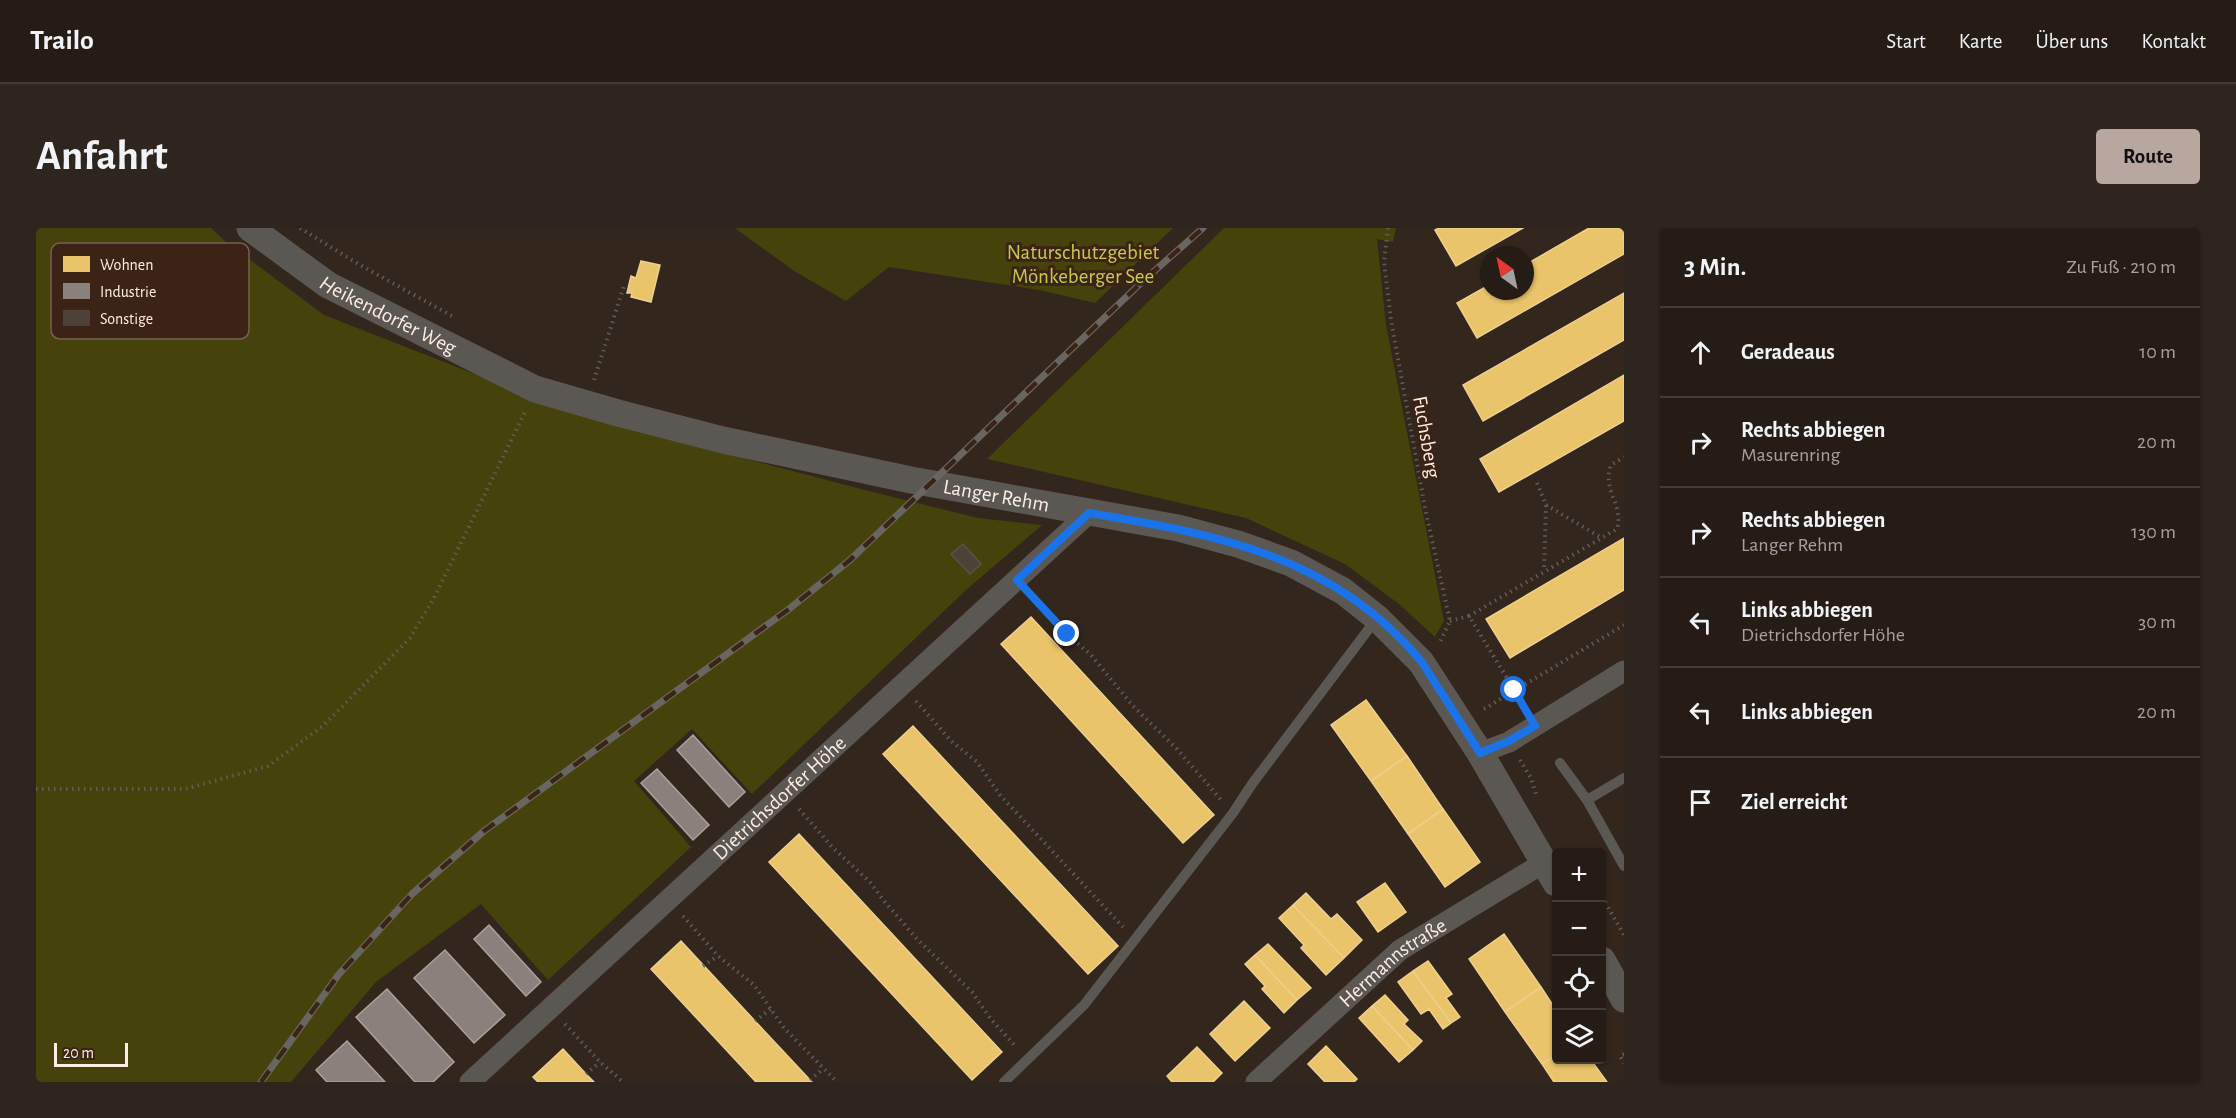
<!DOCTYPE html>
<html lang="de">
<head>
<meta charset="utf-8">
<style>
  :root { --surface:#261c16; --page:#2e251f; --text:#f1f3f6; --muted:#a4a1a1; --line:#423a35; --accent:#b7a79e }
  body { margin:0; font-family:"Alegreya Sans",sans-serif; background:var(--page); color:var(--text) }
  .controls { position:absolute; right:18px; bottom:18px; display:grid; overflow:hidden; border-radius:6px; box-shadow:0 2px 4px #0004 }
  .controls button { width:54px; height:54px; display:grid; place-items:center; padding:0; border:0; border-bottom:2px solid var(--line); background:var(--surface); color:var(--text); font:30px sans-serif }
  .compass { position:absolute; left:1444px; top:18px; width:54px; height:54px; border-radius:50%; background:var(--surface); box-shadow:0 2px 4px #0004; rotate:327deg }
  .scale { position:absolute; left:18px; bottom:15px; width:74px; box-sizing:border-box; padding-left:6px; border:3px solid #feede4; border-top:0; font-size:16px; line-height:21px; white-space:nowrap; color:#feede4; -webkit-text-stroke:4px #3b2415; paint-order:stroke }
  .stop { position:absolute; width:18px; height:18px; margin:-14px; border:4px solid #1a73e8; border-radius:50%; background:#fff }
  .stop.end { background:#1a73e8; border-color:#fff; box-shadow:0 2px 6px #0008 }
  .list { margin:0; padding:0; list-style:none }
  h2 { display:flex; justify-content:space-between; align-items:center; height:78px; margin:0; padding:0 24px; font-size:26px }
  h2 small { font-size:20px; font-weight:400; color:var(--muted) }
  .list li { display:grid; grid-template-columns:39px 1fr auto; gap:18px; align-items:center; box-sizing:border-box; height:90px; padding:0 24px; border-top:2px solid var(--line) }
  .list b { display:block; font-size:22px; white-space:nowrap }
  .list p { margin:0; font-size:20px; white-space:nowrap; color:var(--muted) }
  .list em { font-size:20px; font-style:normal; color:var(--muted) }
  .icon { flex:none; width:33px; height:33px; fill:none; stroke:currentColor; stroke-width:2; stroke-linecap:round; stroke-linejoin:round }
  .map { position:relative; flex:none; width:1588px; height:854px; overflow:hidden; border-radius:6px }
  header { display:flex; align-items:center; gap:36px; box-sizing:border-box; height:84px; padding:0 30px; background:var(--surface); border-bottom:2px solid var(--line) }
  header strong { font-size:28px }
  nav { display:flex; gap:33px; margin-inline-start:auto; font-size:21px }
  .intro { display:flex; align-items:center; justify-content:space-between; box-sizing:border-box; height:144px; padding:0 36px }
  h1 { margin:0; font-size:42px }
  .button { padding:15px 27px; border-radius:6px; background:var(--accent); color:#111; font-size:21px; font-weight:700 }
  main { display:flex; gap:36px; padding:0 36px }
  aside { flex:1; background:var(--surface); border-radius:6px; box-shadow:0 2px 4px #0004 }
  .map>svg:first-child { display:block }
  .green { fill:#45430b }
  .homes { fill:#e9c46a; stroke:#efd08f; stroke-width:1.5 }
  .industry { fill:#8a817c; stroke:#ada19b; stroke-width:1.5 }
  .building { fill:#4e4137; stroke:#5c5149; stroke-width:1.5 }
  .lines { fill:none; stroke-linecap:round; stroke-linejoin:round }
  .path { stroke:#605c57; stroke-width:4; stroke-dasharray:1.5 4.5; stroke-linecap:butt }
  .service { stroke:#5b5854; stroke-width:10 }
  .minor { stroke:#5b5854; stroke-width:21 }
  .tertiary { stroke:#5b5854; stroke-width:27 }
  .rail-casing { stroke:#696560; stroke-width:7 }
  .rail { stroke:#3b2415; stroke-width:4.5; stroke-dasharray:14; stroke-linecap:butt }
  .route { stroke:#1a73e8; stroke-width:8 }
  .labels { text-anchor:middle; stroke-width:6; stroke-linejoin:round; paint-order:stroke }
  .park-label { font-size:21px; fill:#c7c94f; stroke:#3b2415 }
  .street-label { font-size:21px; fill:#feede4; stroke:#3b2415 }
  .key { fill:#3b2415; stroke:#766053; stroke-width:1.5 }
  .key-label { font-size:16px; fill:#feede4 }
</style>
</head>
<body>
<header>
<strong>Trailo</strong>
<nav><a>Start</a><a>Karte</a><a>Über uns</a><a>Kontakt</a></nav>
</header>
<div class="intro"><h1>Anfahrt</h1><a class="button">Route</a></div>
<main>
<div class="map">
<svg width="1588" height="854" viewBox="0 0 1588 854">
  <rect width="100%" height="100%" fill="#33261d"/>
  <path class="green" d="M0 0H175L189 13 288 87 544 187 825 261 942 290 1006 297 930 362 716 566 656 501 598 553 655 619 512 752 445 676 340 754 255 854H0Z
    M699 0H1137L1059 75 1003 62 853 39 810 73 758 43Z
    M1188 0H1360L1357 14 1341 11 1350 97 1408 393 1399 409 1363 376 1309 336 1210 290 951 231Z"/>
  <path class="homes" d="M1403 0H1487L1420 38 1399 2Z
    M1553 0H1588V26L1441 110 1421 75 1453 57V63H1489V37Z
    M605 33 624 37 615 74 595 69 596 65H591L595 48 600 50Z
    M1588 65V112L1447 193 1427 157Z
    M1588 147V193L1463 264 1444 231Z
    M1588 310V362L1474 430 1450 391Z
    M995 389 1178 587 1147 615 965 416Z
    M1330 472 1371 528 1335 553 1295 497Z
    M877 498 1082 718 1052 746 847 526Z
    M1371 528 1407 581 1372 606 1335 553Z
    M1407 581 1444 634 1409 659 1372 606Z
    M763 606 966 824 936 852 733 634Z
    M1349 655 1370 684 1342 704 1321 674Z
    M1270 665 1295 691 1301 686 1326 712 1308 730 1257 677Z
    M1257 677 1308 730 1290 747 1265 720 1268 717 1243 690Z
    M1468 706 1505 759 1469 784 1433 731Z
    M645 713 719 793 776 854H720L615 741Z
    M1232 716 1275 760 1261 772 1219 727Z
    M1219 727 1261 772 1248 785 1226 761 1229 758 1209 736Z
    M1392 733 1416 766 1410 770 1424 789 1415 795 1377 743Z
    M1377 743 1415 795 1407 801 1393 781 1385 786 1362 754Z
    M1505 759 1520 782V827L1506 836 1469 784Z
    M1349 767 1372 792 1368 796 1386 813 1377 822 1336 778Z
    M1208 773 1234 800 1199 833 1174 806Z
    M1336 778 1377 822 1363 834 1323 790Z
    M1290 818 1321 851 1318 854H1289L1272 836Z
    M1161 819 1186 845 1177 854H1136L1131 848Z
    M527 821 550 846 558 854H502L497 849Z
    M1520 827V832H1555L1571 854H1518L1506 836Z"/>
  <path class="industry" d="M657 507 709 564 693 579 641 522Z
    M621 541 673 597 657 612 605 555Z
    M453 697 505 754 490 768 438 711Z
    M409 722 469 787 438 815 378 750Z
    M351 761 418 834 397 854H379L320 789Z
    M311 813 349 854H291L280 842Z"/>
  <path class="building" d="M927 316 945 336 934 346 915 326Z"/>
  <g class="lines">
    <path class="path" d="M264 0 324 37 416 88
      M1352 0 1348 34 1355 92 1390 285 1414 393 1403 416
      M558 152 588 58
      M1501 255 1510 277 1508 343
      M1510 277 1566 310
      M996 368 1031 406 1055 427 1097 478 1141 521 1186 573
      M1433 388 1581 301C1588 276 1566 264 1575 237L1588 229
      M1414 393 1433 388 1488 478
      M880 473 915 513 941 534 964 567 1087 699
      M1448 481 1588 397
      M1484 532 1495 550 1500 566
      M0 561H149L232 538 287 498 374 410 398 370 489 184
      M763 581 797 620 834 654 848 673 882 712 936 764 954 790 980 819
      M1566 669 1588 707
      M647 688 682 728 718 757 748 800 801 854
      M667 738 682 728
      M719 793 735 781
      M529 796 564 834 587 854
      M1588 826 1584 828 1588 835
      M550 846 564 834
      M774 852 787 841"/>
    <path class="service" d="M1524 535 1551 572 1588 638
      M1551 572 1588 550
      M968 854 1048 777 1197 585 1216 556 1341 390"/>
    <g class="minor">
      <path d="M1444 525 1473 514 1588 443"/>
      <path id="s1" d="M434 854 1053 285"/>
      <path id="s2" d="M1220 854 1364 722 1509 634"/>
    </g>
    <g class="tertiary">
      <path id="s3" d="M214 0 292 57 499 161 582 185 687 212 875 252 1142 300 1202 316 1255 335 1307 363 1341 390 1385 434 1444 525 1520 655"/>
      <path d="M1566 732 1588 771"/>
    </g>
    <defs>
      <path id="rail" d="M225 854 303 746 376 666 448 603 753 381 814 332 1107 53 1167 0"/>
    </defs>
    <use href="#rail" class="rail-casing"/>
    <use href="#rail" class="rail"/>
  </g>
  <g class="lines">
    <path class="route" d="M1031 406 981 352 1053 285C1180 306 1298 328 1385 433 1392 443 1398 454 1405 464 1418 484 1431 505 1444 525L1473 513 1499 498 1478 462"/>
  </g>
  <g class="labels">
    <g class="park-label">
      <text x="1047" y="31">Naturschutzgebiet<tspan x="1047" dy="24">Mönkeberger See</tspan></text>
    </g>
    <g class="street-label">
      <text dy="7" stroke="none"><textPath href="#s3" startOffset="164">Heikendorfer Weg</textPath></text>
      <text transform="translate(1391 209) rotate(80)" y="7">Fuchsberg</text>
      <text dy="7" stroke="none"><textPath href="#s3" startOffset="802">Langer Rehm</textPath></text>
      <text dy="7" stroke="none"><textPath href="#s1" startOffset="420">Dietrichsdorfer Höhe</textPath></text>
      <text dy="7" stroke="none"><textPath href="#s2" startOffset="182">Hermannstraße</textPath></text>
    </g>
  </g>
  <rect x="15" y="15" width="198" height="96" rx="9" class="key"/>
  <rect x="27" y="28" width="27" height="16" fill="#e9c46a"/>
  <rect x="27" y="55" width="27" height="16" fill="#8a817c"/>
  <rect x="27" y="82" width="27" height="16" fill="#4e4137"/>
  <g class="key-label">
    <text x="64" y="42">Wohnen</text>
    <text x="64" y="69">Industrie</text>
    <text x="64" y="96">Sonstige</text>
  </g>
</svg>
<div class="controls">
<button>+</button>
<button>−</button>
<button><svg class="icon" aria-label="locate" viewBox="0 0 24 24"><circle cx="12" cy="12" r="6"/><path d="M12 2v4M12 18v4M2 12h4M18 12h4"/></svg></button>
<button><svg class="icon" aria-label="layers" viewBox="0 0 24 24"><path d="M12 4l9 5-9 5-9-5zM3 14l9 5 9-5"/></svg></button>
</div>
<svg class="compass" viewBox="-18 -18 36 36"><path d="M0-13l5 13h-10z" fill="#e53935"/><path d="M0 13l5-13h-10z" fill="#a4a1a1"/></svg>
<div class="scale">20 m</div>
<div class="stop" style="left:1478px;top:462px"></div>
<div class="stop end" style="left:1031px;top:406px"></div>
</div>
<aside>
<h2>3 Min.<small>Zu Fuß · 210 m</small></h2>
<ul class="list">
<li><svg class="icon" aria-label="ahead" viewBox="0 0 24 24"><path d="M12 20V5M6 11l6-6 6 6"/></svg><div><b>Geradeaus</b></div><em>10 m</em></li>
<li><svg class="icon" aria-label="right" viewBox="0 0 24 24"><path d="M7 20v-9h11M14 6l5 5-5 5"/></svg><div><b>Rechts abbiegen</b><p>Masurenring</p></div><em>20 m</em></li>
<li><svg class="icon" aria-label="right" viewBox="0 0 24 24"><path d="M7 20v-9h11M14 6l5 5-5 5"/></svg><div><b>Rechts abbiegen</b><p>Langer Rehm</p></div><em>130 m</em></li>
<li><svg class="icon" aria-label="left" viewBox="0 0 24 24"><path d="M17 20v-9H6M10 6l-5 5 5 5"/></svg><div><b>Links abbiegen</b><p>Dietrichsdorfer Höhe</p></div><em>30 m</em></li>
<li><svg class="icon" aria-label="left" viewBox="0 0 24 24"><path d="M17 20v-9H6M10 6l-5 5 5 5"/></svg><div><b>Links abbiegen</b></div><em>20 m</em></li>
<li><svg class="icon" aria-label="arrive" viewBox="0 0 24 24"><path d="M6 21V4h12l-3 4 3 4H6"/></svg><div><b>Ziel erreicht</b></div></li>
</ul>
</aside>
</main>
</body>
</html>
